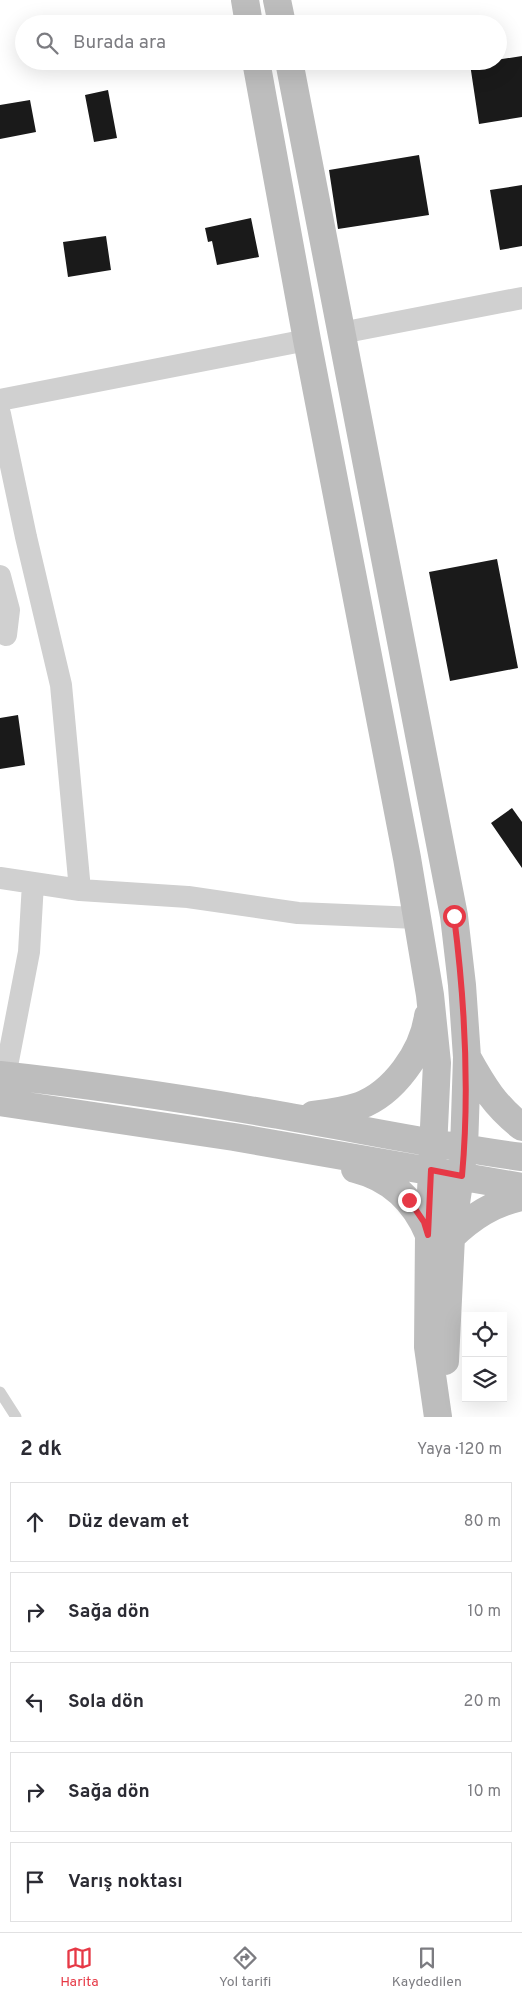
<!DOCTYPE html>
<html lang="tr">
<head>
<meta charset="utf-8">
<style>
  :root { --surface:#fff; --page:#f7f7f7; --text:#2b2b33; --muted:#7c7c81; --line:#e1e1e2; --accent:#e63946 }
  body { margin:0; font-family:Overpass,sans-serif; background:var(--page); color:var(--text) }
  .controls { position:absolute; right:15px; bottom:15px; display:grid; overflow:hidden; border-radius:0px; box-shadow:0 5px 20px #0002 }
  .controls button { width:45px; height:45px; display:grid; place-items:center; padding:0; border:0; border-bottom:1px solid var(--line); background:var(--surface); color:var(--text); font:25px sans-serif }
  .stop { position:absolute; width:15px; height:15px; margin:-11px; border:4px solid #e63946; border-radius:50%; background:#fff }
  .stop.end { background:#e63946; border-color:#fff; box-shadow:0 1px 5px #0008 }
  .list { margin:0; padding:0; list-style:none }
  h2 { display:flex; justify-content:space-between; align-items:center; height:65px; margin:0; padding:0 20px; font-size:21px }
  h2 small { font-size:16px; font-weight:400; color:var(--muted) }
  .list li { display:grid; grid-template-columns:32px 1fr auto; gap:15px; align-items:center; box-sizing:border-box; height:80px; margin:0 10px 10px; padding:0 10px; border:1px solid var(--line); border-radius:0px }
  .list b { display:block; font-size:19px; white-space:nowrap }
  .list em { font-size:16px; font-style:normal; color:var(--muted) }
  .icon { flex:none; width:28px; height:28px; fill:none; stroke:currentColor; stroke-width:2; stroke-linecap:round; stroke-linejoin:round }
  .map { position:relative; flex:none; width:522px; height:1417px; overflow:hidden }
  .search { position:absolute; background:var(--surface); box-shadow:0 5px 20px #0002; left:15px; right:15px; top:15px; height:55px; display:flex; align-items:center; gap:12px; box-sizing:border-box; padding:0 18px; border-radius:28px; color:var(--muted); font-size:19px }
  .sheet { height:515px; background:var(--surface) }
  nav { display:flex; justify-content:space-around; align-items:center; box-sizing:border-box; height:70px; border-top:1px solid var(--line); background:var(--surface); font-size:14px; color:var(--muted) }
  nav a { display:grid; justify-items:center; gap:2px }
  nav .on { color:var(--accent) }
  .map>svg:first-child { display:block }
  .building { fill:#1a1a1a }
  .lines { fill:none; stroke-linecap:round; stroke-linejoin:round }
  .lane { stroke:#d0d0d0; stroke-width:11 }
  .street { stroke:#d0d0d0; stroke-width:22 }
  .secondary { stroke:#bdbdbd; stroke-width:28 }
  .route { stroke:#e63946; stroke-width:6 }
</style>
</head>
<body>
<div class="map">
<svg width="522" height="1417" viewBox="0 0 522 1417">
  <rect width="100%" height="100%" fill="#fff"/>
  <path class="building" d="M522 56V117L479 124 470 64Z
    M108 90 117 138 94 142 85 95Z
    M30 100 36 132 0 139V105Z
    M419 155 429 215 338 229 329 170Z
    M522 185V246L500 250 490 190Z
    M251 218 259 257 217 265 212 241 208 242 205 228Z
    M106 236 111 270 68 277 63 242Z
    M497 559 518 668 450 681 429 572Z
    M18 715 25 765 0 769V718Z
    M512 808 522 822V868L491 823Z"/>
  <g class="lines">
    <path class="lane" d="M0 1392 16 1417"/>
    <path class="street" d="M341 333 522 298
      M0 400 307 340
      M0 414 26 537 61 685 80 890
      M0 576 9 610 6 635
      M0 878 80 890 188 897 298 913 417 918
      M2 1092 29 952 33 883"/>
    <path class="secondary" d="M245 0 249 24
      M277 0 282 24
      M256 61 307 340 407 858 430 995 437 1063 429 1235 428 1347 438 1417
      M289 61 454 916 462 985 467 1057 464 1149 451 1237 445 1361
      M467 1057C483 1086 495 1106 522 1127
      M0 1075C93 1085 186 1099 279 1115 360 1129 440 1146 522 1157
      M0 1102 234 1137 522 1187
      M313 1115C329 1113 344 1111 359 1106 394 1093 423 1052 428 1016
      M355 1169C391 1178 415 1201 429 1235
      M451 1237C472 1217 493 1203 522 1197"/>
  </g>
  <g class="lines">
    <path class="route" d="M409 1200 424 1222 428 1235 431 1170 462 1176C470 1088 465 1003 454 916"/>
  </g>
</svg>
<div class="controls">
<button><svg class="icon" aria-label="locate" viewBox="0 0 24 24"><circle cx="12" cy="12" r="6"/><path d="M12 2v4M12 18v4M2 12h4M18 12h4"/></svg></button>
<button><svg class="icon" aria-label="layers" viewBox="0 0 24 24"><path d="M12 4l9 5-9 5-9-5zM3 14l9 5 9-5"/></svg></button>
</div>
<div class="stop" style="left:454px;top:916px"></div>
<div class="stop end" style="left:409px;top:1200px"></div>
<div class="search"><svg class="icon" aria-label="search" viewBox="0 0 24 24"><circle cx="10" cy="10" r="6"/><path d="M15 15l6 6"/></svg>Burada ara</div>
</div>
<section class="sheet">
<h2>2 dk<small>Yaya · 120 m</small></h2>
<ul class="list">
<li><svg class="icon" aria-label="ahead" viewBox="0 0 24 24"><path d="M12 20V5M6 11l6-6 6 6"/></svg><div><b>Düz devam et</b></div><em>80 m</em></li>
<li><svg class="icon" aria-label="right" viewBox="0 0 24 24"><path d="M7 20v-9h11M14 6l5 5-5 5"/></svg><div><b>Sağa dön</b></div><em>10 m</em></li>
<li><svg class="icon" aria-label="left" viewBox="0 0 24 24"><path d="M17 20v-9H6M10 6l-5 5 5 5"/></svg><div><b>Sola dön</b></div><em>20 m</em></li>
<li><svg class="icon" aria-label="right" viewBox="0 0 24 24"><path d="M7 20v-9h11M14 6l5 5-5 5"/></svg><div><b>Sağa dön</b></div><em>10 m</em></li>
<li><svg class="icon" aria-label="arrive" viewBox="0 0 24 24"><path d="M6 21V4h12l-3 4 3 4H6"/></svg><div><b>Varış noktası</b></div></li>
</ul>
</section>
<nav>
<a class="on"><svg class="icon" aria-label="map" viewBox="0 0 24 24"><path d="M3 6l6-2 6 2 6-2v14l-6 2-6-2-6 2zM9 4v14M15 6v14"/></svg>Harita</a>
<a><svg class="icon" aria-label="directions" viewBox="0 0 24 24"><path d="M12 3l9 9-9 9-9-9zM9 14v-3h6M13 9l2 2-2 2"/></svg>Yol tarifi</a>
<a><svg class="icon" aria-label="saved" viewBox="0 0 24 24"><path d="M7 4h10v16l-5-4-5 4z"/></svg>Kaydedilen</a>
</nav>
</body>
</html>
